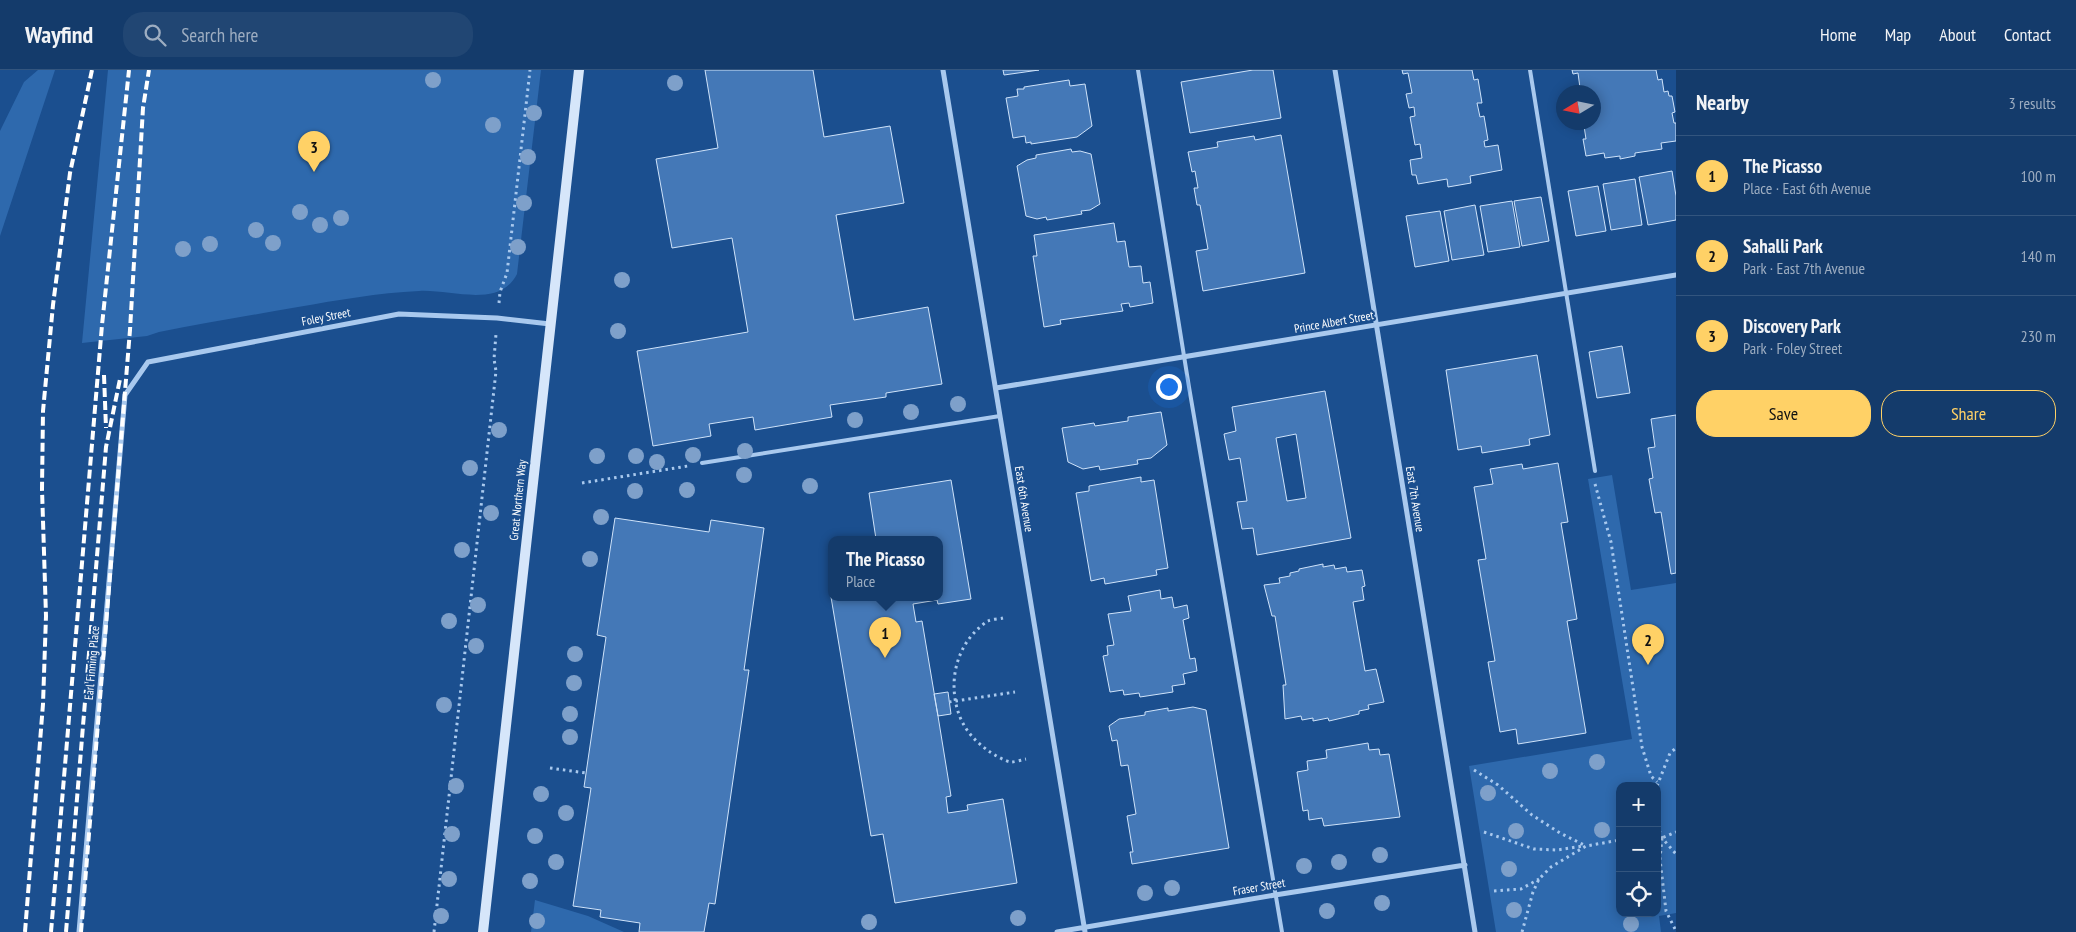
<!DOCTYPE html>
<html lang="en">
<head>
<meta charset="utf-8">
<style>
  :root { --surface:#143b6b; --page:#214673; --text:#f1f3f6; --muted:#9dadc1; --line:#33557e; --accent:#ffd166 }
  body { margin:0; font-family:"PT Sans Narrow",sans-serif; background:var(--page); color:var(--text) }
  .controls { position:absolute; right:15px; bottom:15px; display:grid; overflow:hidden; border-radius:10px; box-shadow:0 2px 12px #0003 }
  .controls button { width:45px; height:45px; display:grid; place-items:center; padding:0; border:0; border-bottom:1px solid var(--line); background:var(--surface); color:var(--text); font:25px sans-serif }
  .compass { position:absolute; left:1556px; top:15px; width:45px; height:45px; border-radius:50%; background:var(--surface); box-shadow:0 2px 12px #0003; rotate:260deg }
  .you { position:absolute; left:1168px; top:316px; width:18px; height:18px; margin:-12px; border:4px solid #fff; border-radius:50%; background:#1a73e8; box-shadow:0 0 0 8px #1a73e833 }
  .badge { display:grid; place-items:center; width:32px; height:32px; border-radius:50%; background:var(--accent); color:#111; font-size:16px; font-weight:700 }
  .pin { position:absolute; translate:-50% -41px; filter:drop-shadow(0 1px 2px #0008) }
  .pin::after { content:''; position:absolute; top:26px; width:18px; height:15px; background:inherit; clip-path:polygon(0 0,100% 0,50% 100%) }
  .popup { position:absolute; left:828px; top:466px; width:115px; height:65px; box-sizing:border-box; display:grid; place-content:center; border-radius:10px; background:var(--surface); filter:drop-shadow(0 1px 4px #0005); font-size:16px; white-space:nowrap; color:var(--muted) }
  .popup b { font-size:19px; color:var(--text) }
  .popup::after { content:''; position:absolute; left:50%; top:100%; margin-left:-10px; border:10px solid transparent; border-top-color:var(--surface) }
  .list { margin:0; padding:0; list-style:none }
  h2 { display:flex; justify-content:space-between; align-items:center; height:65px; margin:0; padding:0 20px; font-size:21px }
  h2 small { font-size:16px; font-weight:400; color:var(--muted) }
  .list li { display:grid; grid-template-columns:32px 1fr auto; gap:15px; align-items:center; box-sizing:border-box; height:80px; padding:0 20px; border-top:1px solid var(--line) }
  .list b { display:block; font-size:19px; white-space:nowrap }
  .list p { margin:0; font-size:16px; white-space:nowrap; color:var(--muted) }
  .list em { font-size:16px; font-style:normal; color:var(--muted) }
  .actions { display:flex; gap:10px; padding:15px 20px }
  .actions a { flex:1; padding:11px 0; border:1px solid var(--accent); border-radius:20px; text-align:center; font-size:18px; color:var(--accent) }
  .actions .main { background:var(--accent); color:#111 }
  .icon { flex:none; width:28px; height:28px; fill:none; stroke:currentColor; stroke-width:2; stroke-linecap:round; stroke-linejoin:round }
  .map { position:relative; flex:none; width:1676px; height:862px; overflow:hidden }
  header { display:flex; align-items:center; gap:30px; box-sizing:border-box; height:70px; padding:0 25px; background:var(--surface); border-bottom:1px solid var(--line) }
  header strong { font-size:24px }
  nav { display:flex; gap:28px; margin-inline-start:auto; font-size:18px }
  .search { width:350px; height:45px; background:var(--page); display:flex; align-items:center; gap:12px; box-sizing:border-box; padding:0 18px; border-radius:20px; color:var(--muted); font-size:19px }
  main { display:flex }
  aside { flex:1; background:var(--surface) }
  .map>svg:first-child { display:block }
  .green { fill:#2e69ad; fill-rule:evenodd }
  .building { fill:#4478b7; stroke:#cfe3fa; fill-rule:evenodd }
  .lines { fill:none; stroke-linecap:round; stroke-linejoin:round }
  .path { stroke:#a9c9ee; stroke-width:3; stroke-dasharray:2.5 4; stroke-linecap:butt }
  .service { stroke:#a9c9ee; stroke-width:4 }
  .minor { stroke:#a9c9ee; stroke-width:5 }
  .secondary { stroke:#d6e6fa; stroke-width:10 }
  .rail { stroke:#fff; stroke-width:4; stroke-dasharray:9 4; stroke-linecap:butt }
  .tree { fill:#7ea0ca }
  .labels { text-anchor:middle; stroke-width:4; stroke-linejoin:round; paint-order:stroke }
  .street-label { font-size:12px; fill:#fff; stroke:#1b4f8f }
</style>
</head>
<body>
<header>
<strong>Wayfind</strong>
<div class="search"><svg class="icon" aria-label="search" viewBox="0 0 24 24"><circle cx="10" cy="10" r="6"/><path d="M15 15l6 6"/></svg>Search here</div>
<nav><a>Home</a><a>Map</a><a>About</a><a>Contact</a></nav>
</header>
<main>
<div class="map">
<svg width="1676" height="862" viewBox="0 0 1676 862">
  <rect width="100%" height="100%" fill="#1b4f8f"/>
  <path class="green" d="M38 0H55L0 166V61L24 12Z
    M108 0H541L517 204C499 239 451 219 419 221 378 223 338 230 298 237 252 245 205 253 159 262L147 266 82 273Z
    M1612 405 1631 520 1676 513V843L1659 846 1661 862H1496L1469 696 1632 669 1588 409ZM1620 716H1657V843H1620Z
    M535 830 588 846 624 862H531Z"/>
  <path class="building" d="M705 0H813L824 67 890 56 904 133 836 145 854 250 928 237 942 314 886 323V327L830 335 832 347 755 360 753 347 709 354 711 366 653 376 637 281 748 262 732 168 672 178 656 89 718 78Z
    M1003 0H1039L1004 5Z
    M1253 0H1273L1281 48 1190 63 1181 12Z
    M1402 0H1472L1474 10 1478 9 1482 33H1477L1480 47 1484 46 1488 70 1484 71 1485 77 1498 75 1502 100 1470 106 1471 113 1448 117 1447 109 1418 114 1416 105H1412L1410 90 1422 88 1420 74 1415 75 1410 47 1415 46 1414 37 1409 38 1406 24 1412 23 1408 3 1403 4Z
    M1572 0H1656L1658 10 1662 9 1664 22 1668 21 1669 26H1672L1675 42 1672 43 1674 53H1676V71L1661 73 1662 79 1635 83V86L1620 89V86L1605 88 1604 83 1586 86 1583 69H1586L1584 56 1582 57 1581 52H1594V22H1583L1582 17 1580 18 1578 3 1573 4Z
    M1069 10 1070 16 1085 14 1092 56 1077 67 1031 74V72L1026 73 1025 66 1013 68 1006 28 1018 26 1017 19H1024V17Z
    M1281 65 1305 203 1203 221 1196 181 1208 179 1200 135H1197L1194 118H1198L1195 101 1192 102 1188 82 1218 77 1217 72 1254 66 1255 70Z
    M1071 79 1072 82 1080 81 1091 84 1100 134 1090 140 1081 141 1082 144 1047 150 1046 147 1037 149 1026 146 1017 96 1027 90 1036 88V85Z
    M1672 101 1676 126V150L1648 155 1639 107Z
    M1635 109 1642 155 1611 160 1603 114Z
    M1598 116 1606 161 1576 166 1568 121Z
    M1541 127 1549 171 1522 176 1514 131Z
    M1512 131 1520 177 1488 182 1480 136Z
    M1475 135 1484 185 1452 190 1444 141Z
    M1440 141 1449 191 1415 197 1406 146Z
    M1114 153 1117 172 1125 171 1129 197 1141 196 1143 213 1150 212 1153 233 1130 237 1129 233 1121 234 1123 241 1060 250 1061 254 1044 257 1033 186H1037L1034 165Z
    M1622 276 1630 323 1597 328 1589 282Z
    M1537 285 1550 365 1529 369 1530 375 1482 383 1481 376 1458 380 1446 300Z
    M1325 321 1351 468 1257 485 1253 458 1242 459 1237 432 1247 431 1240 388 1229 390 1224 364 1236 361 1232 337ZM1296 364 1306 428 1287 431 1276 368Z
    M1161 342 1167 375 1151 388 1137 390 1138 394 1100 400 1099 396 1083 399 1068 392 1062 358 1094 353 1095 356 1128 351V347Z
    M1676 345V503L1671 504 1661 442 1655 443 1649 409 1653 408 1648 378 1655 377 1651 349Z
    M1558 393 1568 452 1561 453 1577 549 1567 551 1586 663 1518 674 1516 659 1500 662 1488 592 1495 591 1478 490 1486 489 1474 417 1493 414 1490 399 1522 394 1523 399Z
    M1141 407V412L1154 410 1168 498 1156 500 1157 505 1105 514 1104 508 1091 511 1076 423 1089 421V416Z
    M951 410 971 529 938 534 937 530 913 534 916 552 922 551 938 646 951 726 946 727 948 743 968 740 967 735 1003 729 1017 813 895 833 883 764 871 766 831 527H939V469H876L869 423Z
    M615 448 709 462 711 450 764 458 744 600H749L715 834 709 833 704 862H639L640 853 600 847 601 840 573 836 591 718 584 717 606 567 597 565Z
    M1323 494V497L1334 495 1335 499 1346 497 1347 502 1362 500 1365 516 1362 517 1364 530 1353 532 1365 601 1376 599 1384 632 1368 635 1369 639 1359 641V644L1329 651 1328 648 1313 651V648L1302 650 1301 646 1285 649 1283 615H1286L1275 546H1272L1264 515 1280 513 1279 508 1290 506V503L1299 501V499Z
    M1160 520 1161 529 1172 527 1174 538 1187 535 1189 548 1183 550 1190 589 1195 588 1197 601 1183 604 1185 614 1172 616 1173 622 1140 627 1139 623 1124 625 1123 620 1110 622 1103 586 1108 585 1107 576 1114 575 1108 544 1131 541 1128 526Z
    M948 622 951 644 938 646 934 624Z
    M1193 637 1206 640 1229 778 1132 794 1130 782H1133L1127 746 1136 744 1128 695 1121 696 1117 670 1112 671 1109 656 1119 649 1145 645V642L1168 638V641Z
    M1368 673 1369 680 1379 679 1380 685 1389 684 1400 747 1324 756 1322 748 1309 750 1308 740 1303 741 1297 702 1308 700 1307 691 1327 688 1326 680Z"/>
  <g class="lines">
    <path class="path" d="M499 233 500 222 507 203 530 0
      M582 413 688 396
      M1595 414 1611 472 1642 677 1651 706 1657 712
      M1003 548C999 549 992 549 988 551 985 552 982 556 979 558 954 580 948 617 960 647 966 662 977 673 990 682 995 685 1004 691 1011 692 1015 692 1021 690 1026 689
      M949 632 1015 622
      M550 698 586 703
      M1474 700 1498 715 1532 745 1560 763 1586 776
      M1657 716 1670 683 1676 678
      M1657 754 1662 768 1676 784
      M1484 762 1534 779 1557 780 1583 776
      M1657 767 1662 768 1676 762
      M1662 768 1660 789 1666 841 1676 861
      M1494 821 1521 819 1539 809
      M434 862 496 301 494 289 496 264
      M1522 862 1533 822 1539 809 1551 797 1586 776 1620 770"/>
    <path class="service" d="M1138 0 1189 317 1282 862
      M1530 0 1595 401
      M702 393 1000 346"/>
    <path class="minor" d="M943 0 1085 862
      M1335 0 1475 862
      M996 318 1676 205
      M79 862 125 325 148 292 399 244 497 248 550 254
      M1057 862 1275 825 1465 795"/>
    <path class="secondary" d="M483 862 579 0"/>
    <path class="rail" d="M104 305 106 358
      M25 862 43 634 46 546 42 419 43 341 53 235 70 103 92 0
      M51 862 102 255 129 0
      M66 862 106 377 120 309
      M81 862 130 260 143 38 149 0"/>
  </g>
  <g class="tree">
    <circle cx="433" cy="10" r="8"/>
    <circle cx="675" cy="13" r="8"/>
    <circle cx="534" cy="43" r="8"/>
    <circle cx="493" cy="55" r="8"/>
    <circle cx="528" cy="87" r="8"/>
    <circle cx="524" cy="133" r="8"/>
    <circle cx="300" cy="142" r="8"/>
    <circle cx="341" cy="148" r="8"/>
    <circle cx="320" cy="155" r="8"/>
    <circle cx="256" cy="160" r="8"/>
    <circle cx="273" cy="173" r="8"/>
    <circle cx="210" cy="174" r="8"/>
    <circle cx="518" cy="177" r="8"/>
    <circle cx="183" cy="179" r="8"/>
    <circle cx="622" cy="210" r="8"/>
    <circle cx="618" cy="261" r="8"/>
    <circle cx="958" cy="334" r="8"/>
    <circle cx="911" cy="342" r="8"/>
    <circle cx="855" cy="350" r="8"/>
    <circle cx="499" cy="360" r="8"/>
    <circle cx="745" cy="381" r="8"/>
    <circle cx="693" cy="385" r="8"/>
    <circle cx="597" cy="386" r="8"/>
    <circle cx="636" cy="386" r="8"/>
    <circle cx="657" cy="392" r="8"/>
    <circle cx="470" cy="398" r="8"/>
    <circle cx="744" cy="405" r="8"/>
    <circle cx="810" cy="416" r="8"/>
    <circle cx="687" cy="420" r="8"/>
    <circle cx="635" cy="421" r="8"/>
    <circle cx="491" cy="443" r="8"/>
    <circle cx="601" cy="447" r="8"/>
    <circle cx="462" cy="480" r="8"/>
    <circle cx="590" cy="489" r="8"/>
    <circle cx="478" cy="535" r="8"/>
    <circle cx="449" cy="551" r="8"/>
    <circle cx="476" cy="576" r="8"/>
    <circle cx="575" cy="584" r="8"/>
    <circle cx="574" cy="613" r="8"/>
    <circle cx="444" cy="635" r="8"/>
    <circle cx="570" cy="644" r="8"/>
    <circle cx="570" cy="667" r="8"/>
    <circle cx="1597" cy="692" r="8"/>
    <circle cx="1550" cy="701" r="8"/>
    <circle cx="456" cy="716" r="8"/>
    <circle cx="1488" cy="723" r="8"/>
    <circle cx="541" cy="724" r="8"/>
    <circle cx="566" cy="743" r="8"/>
    <circle cx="1602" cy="760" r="8"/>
    <circle cx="1516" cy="761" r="8"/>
    <circle cx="452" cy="764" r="8"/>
    <circle cx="535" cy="766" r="8"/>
    <circle cx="1380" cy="785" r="8"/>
    <circle cx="556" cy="792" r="8"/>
    <circle cx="1339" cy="792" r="8"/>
    <circle cx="1304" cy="796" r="8"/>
    <circle cx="1509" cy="799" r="8"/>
    <circle cx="449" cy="809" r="8"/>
    <circle cx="530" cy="811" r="8"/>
    <circle cx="1172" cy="818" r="8"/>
    <circle cx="1145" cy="823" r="8"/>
    <circle cx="1382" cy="833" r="8"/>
    <circle cx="1514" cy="840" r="8"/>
    <circle cx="1327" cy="841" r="8"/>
    <circle cx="441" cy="846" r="8"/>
    <circle cx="1018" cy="848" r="8"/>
    <circle cx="537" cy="851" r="8"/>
    <circle cx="869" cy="852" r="8"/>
    <circle cx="1631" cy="854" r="8"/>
  </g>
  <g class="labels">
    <g class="street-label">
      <text transform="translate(326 247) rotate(-11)" y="4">Foley Street</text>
      <text transform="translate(1334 252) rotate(-10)" y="4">Prince Albert Street</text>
      <text transform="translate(1024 429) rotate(81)" y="4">East 6th Avenue</text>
      <text transform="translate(1415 429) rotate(81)" y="4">East 7th Avenue</text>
      <text transform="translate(518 430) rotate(-84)" y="4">Great Northern Way</text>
      <text transform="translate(92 593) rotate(-85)" y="4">Earl Finning Place</text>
      <text transform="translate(1259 817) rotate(-10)" y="4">Fraser Street</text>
    </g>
  </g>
</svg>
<div class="controls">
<button>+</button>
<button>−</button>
<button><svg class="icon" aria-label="locate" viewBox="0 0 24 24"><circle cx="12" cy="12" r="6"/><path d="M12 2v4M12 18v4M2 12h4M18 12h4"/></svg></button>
</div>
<svg class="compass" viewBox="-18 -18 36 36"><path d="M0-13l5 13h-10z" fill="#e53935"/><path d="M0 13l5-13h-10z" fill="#9dadc1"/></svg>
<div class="you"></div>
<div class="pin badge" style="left:885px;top:588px">1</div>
<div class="popup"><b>The Picasso</b>Place</div>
<div class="pin badge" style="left:1648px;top:595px">2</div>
<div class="pin badge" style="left:314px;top:102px">3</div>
</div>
<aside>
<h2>Nearby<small>3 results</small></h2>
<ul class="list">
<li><span class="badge">1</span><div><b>The Picasso</b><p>Place · East 6th Avenue</p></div><em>100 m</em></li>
<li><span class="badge">2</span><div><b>Sahalli Park</b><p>Park · East 7th Avenue</p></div><em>140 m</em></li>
<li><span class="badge">3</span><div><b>Discovery Park</b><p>Park · Foley Street</p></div><em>230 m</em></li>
</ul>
<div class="actions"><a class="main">Save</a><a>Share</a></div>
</aside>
</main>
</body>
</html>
